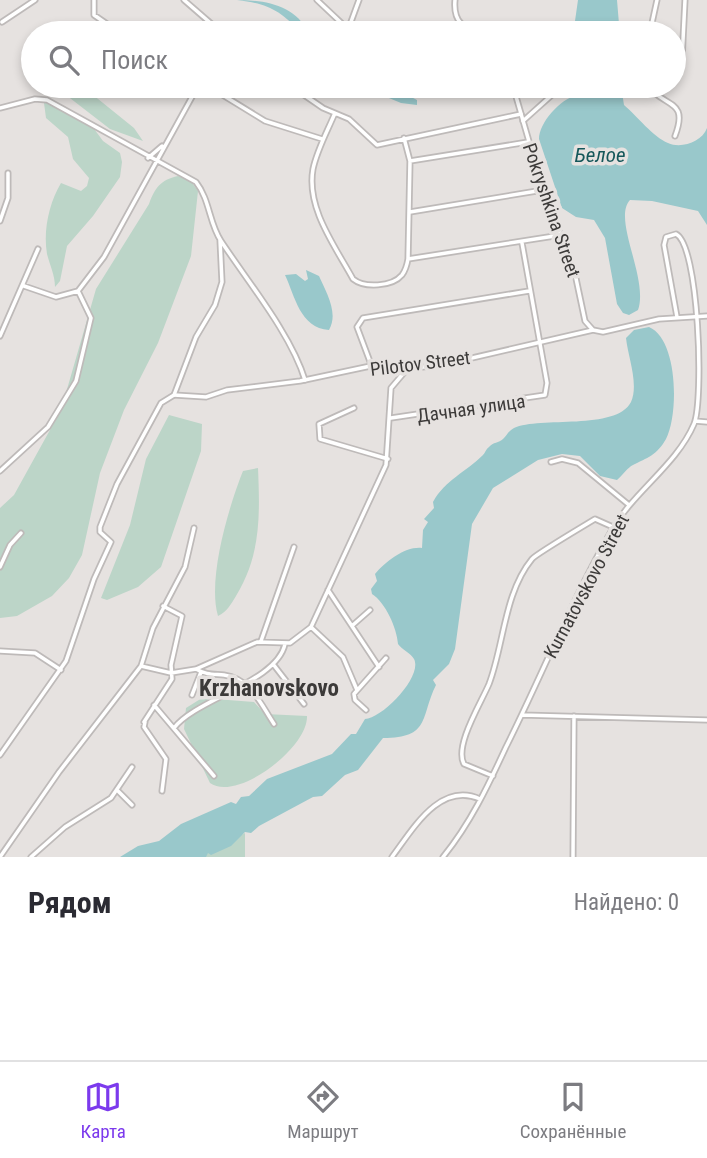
<!DOCTYPE html>
<html lang="ru">
<head>
<meta charset="utf-8">
<style>
  :root { --surface:#fff; --page:#f7f7f7; --text:#2b2b33; --muted:#7c7c81; --line:#e1e1e2; --accent:#7c3aed }
  body { margin:0; font-family:"Roboto Condensed",sans-serif; background:var(--page); color:var(--text) }
  .list { margin:0; padding:0; list-style:none }
  h2 { display:flex; justify-content:space-between; align-items:center; height:91px; margin:0; padding:0 28px; font-size:30px }
  h2 small { font-size:23px; font-weight:400; color:var(--muted) }
  .icon { flex:none; width:38px; height:38px; fill:none; stroke:currentColor; stroke-width:2; stroke-linecap:round; stroke-linejoin:round }
  .map { position:relative; flex:none; width:707px; height:857px; overflow:hidden }
  .search { position:absolute; background:var(--surface); box-shadow:0 4px 10px #0003; left:21px; right:21px; top:21px; height:77px; display:flex; align-items:center; gap:18px; box-sizing:border-box; padding:0 24px; border-radius:38px; color:var(--muted); font-size:26px }
  .sheet { height:203px; background:var(--surface) }
  nav { display:flex; justify-content:space-around; align-items:center; box-sizing:border-box; height:98px; border-top:2px solid var(--line); background:var(--surface); font-size:19px; color:var(--muted) }
  nav a { display:grid; justify-items:center; gap:4px }
  nav .on { color:var(--accent) }
  .map>svg:first-child { display:block }
  .green { fill:#bcd5c8 }
  .water { fill:#99c8cb }
  .lines { fill:none; stroke-linecap:round; stroke-linejoin:round }
  .minor-casing { stroke:#bebab9; stroke-width:7 }
  .tertiary-casing { stroke:#bebab9; stroke-width:7 }
  .minor { stroke:#fff; stroke-width:3.5 }
  .tertiary { stroke:#fff; stroke-width:3.5 }
  .labels { text-anchor:middle; stroke-width:7; stroke-linejoin:round; paint-order:stroke }
  .street-label { font-size:19px; fill:#3c3a39; stroke:#e6e2e0 }
  .water-label { font-size:21px; font-style:italic; fill:#15575a; stroke:#e6e2e0 }
  .quarter-label { font-size:23px; font-weight:bold; fill:#3c3a39; stroke:#e6e2e0 }
</style>
</head>
<body>
<div class="map">
<svg width="707" height="857" viewBox="0 0 707 857">
  <rect width="100%" height="100%" fill="#e6e2e0"/>
  <path class="green" d="M61 86H82L134 128 143 141 110 129 66 95Z
    M48 101 89 122 103 141 120 153 122 162 120 177 93 216 67 246 60 281 55 287C55 275 50 266 47 254 43 231 49 203 61 183L81 191 87 186 89 178 73 159 68 137 46 118 44 103Z
    M178 176 190 180 198 191 191 256 158 343 124 410 100 473 82 555 69 578 52 596 17 616 0 618V508L14 495 61 410 96 289 149 204C155 188 160 180 178 176Z
    M169 415 202 424 201 451 161 567 138 587 107 600 101 598 130 525 146 459Z
    M258 468C260 515 261 555 236 596 231 604 227 612 218 616 207 579 229 506 243 471Z
    M202 698 254 702 265 714 307 716C308 748 237 802 210 783L184 729 186 708Z
    M245 833V857H200Z"/>
  <path class="water" d="M237 0C265 0 295 5 309 33H301C280 10 268 4 237 0Z
    M578 0H617L619 24 615 31 568 33 575 21Z
    M360 86C379 86 401 91 417 100V105L401 103Z
    M613 86H621L624 105C637 116 653 137 668 143 681 149 702 142 707 128V225L698 211 652 201 630 200C612 219 649 279 638 310L629 315 623 313 617 304 605 238 594 220 576 217 562 208 539 139C539 123 560 99 577 95 587 93 599 93 609 91Z
    M306 270 319 276C326 292 339 313 329 330 300 328 295 296 285 275L296 274 305 281 308 279Z
    M649 327C678 339 679 414 666 439 657 455 647 458 633 465 628 467 622 476 617 480L600 476 580 456 562 454 538 460 493 488 472 524 455 649 449 664 433 680 436 685C420 717 431 738 383 738L358 770 345 775 322 796 313 797 259 826 251 833 245 832 231 846 211 855 208 853 206 857H120L138 846 159 841 181 824 231 802 236 804 241 797 249 796 267 779 332 754 351 734H356L365 719C383 718 423 676 414 659 411 653 402 650 398 644 397 628 385 602 372 594L371 589 377 581 375 574C386 561 406 546 422 548L423 530 428 522 424 519 434 508 433 502C445 480 466 472 483 455 485 453 486 449 489 447 493 442 499 443 503 439 507 436 508 431 514 428 540 416 616 431 631 402 639 384 628 357 626 338L634 330Z"/>
  <g class="lines">
    <defs>
      <path id="minor" d="M94 0V15L120 33
        M184 0 222 33
        M317 0 352 33
        M2 22 35 0
        M348 30 359 0
        M457 33 465 29
        M630 33 652 23 657 0
        M674 63 682 60 685 0
        M208 86 265 121 322 139
        M291 86 323 108 349 119 377 145 521 114
        M648 86C665 108 689 99 675 136
        M0 108 35 99 47 100 196 182C210 200 209 223 221 241 248 282 291 334 305 380
        M335 113C327 132 317 150 313 169 306 208 335 246 353 279 364 288 392 287 402 275 405 271 407 265 408 259L410 161 404 138
        M523 121 562 86
        M148 158 162 146
        M410 161 528 142
        M410 212 543 190
        M0 221 8 198V173
        M408 259 561 235
        M24 286 56 297 78 291 104 257 198 86
        M0 336 38 249
        M372 367 357 327 363 318 529 291
        M354 408 319 424 320 439 388 459
        M391 418 545 395 547 383 522 243
        M695 421 707 422
        M551 462 562 459 578 463 629 505
        M0 471 48 427 76 381 91 318 78 291
        M0 567 10 545 21 533
        M328 590 379 667
        M353 625 370 610
        M311 627 343 657 357 690
        M261 641 294 547
        M0 651 35 653 61 670
        M273 664 304 704
        M141 666 171 673 196 669 257 642 290 643 311 627 386 465 391 388 408 368
        M196 669C206 675 213 674 224 675 251 679 260 703 274 724
        M192 695 201 672
        M154 705 214 776
        M366 710 355 700 354 694 386 658
        M522 715 707 720
        M144 722 172 679 171 665 182 616 163 606
        M145 722 144 727 166 759 162 791
        M174 728C196 699 277 682 285 644
        M0 755 66 661 94 579 111 542 100 532V527L117 484 161 403 174 395 196 337 215 305 222 282 220 240
        M493 776 464 764C454 746 481 703 489 684 504 645 504 593 532 559 536 554 587 524 595 519L613 527
        M118 791 132 805
        M0 857 59 772 141 666 153 628 185 567 194 528
        M31 857 65 827 111 798 132 767
        M392 857C413 829 440 781 480 799
        M443 857C470 824 488 786 506 747 542 675 572 599 613 528 635 491 677 464 694 424 704 400 699 245 676 234L666 237 664 245 677 317
        M573 857 574 716"/>
      <path id="tertiary" d="M455 0C453 21 463 29 482 33
        M513 86 543 190 574 269 585 321 593 330
        M174 395 206 397 227 390 300 381 380 364 415 368 446 364 593 330 603 332 659 319 707 316"/>
    </defs>
    <use href="#minor" class="minor-casing"/>
    <use href="#tertiary" class="tertiary-casing"/>
    <use href="#minor" class="minor"/>
    <use href="#tertiary" class="tertiary"/>
  </g>
  <g class="labels">
    <g class="street-label">
      <text transform="translate(552 210) rotate(71)" y="7">Pokryshkina Street</text>
      <text transform="translate(420 363) rotate(-7)" y="7">Pilotov Street</text>
      <text transform="translate(471 408) rotate(-8)" y="7">Дачная улица</text>
      <text transform="translate(586 586) rotate(-62)" y="7">Kurnatovskovo Street</text>
    </g>
    <g class="water-label">
      <text x="600" y="162">Белое</text>
    </g>
    <g class="quarter-label">
      <text x="269" y="696">Krzhanovskovo</text>
    </g>
  </g>
</svg>
<div class="search"><svg class="icon" aria-label="search" viewBox="0 0 24 24"><circle cx="10" cy="10" r="6"/><path d="M15 15l6 6"/></svg>Поиск</div>
</div>
<section class="sheet">
<h2>Рядом<small>Найдено: 0</small></h2>
<ul class="list">
</ul>
</section>
<nav>
<a class="on"><svg class="icon" aria-label="map" viewBox="0 0 24 24"><path d="M3 6l6-2 6 2 6-2v14l-6 2-6-2-6 2zM9 4v14M15 6v14"/></svg>Карта</a>
<a><svg class="icon" aria-label="directions" viewBox="0 0 24 24"><path d="M12 3l9 9-9 9-9-9zM9 14v-3h6M13 9l2 2-2 2"/></svg>Маршрут</a>
<a><svg class="icon" aria-label="saved" viewBox="0 0 24 24"><path d="M7 4h10v16l-5-4-5 4z"/></svg>Сохранённые</a>
</nav>
</body>
</html>
